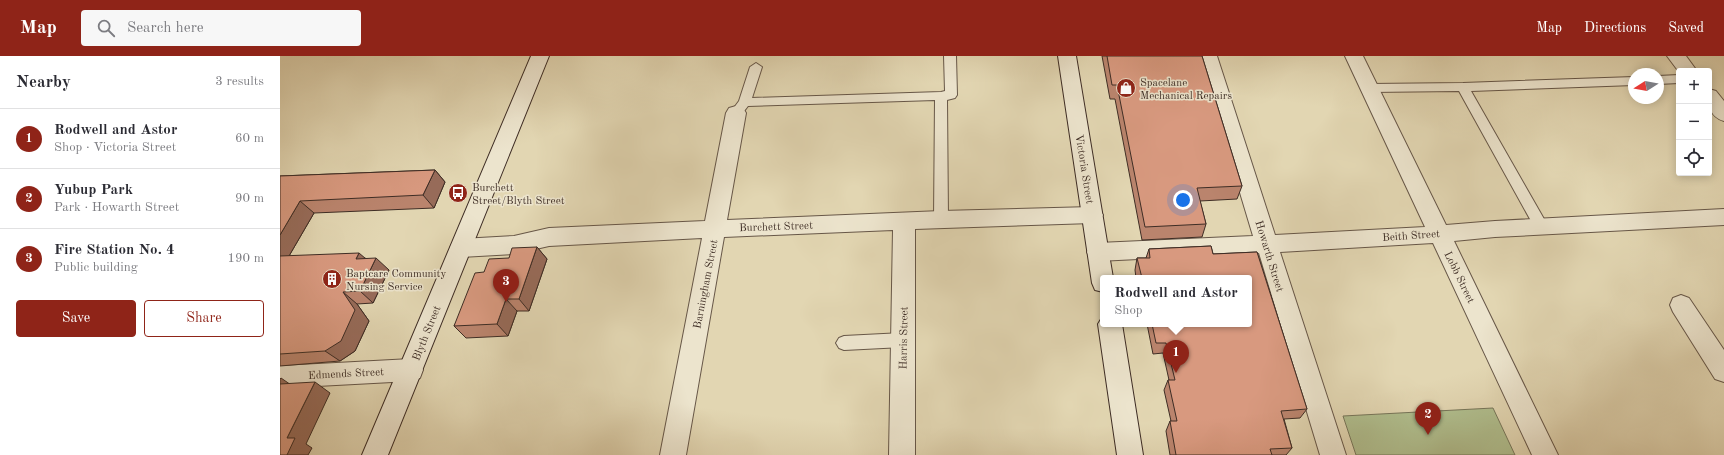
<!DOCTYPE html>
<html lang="en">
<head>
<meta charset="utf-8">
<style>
  :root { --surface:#fff; --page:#f7f7f7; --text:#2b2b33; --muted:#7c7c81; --line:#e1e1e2; --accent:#8f2418 }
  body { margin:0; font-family:"Old Standard TT",serif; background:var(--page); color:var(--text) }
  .controls { position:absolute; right:12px; top:12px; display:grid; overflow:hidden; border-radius:4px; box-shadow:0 2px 10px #0003 }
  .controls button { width:36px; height:36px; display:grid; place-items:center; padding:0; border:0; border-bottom:1px solid var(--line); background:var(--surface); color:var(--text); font:20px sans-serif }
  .compass { position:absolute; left:1348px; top:12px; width:36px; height:36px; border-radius:50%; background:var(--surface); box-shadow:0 2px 10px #0003; rotate:259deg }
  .you { position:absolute; left:903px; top:144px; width:14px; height:14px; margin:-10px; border:3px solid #fff; border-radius:50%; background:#1a73e8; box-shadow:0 0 0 6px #1a73e833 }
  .badge { display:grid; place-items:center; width:26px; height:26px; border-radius:50%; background:var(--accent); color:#fff; font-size:13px; font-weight:700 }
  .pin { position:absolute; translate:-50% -33px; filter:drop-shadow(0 1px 2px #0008) }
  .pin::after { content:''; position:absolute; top:21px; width:14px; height:12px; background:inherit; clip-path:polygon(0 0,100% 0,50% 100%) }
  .popup { position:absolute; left:820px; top:219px; width:152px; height:52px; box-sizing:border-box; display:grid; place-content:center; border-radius:4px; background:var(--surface); filter:drop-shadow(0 1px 3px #0005); font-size:13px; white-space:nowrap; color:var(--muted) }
  .popup b { font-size:15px; color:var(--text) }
  .popup::after { content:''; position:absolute; left:50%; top:100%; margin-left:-8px; border:8px solid transparent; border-top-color:var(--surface) }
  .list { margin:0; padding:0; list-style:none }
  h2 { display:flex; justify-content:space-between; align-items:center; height:52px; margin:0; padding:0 16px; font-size:17px }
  h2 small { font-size:13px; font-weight:400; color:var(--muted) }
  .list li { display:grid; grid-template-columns:26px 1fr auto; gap:12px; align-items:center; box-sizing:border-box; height:60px; padding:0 16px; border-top:1px solid var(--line) }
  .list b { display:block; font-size:15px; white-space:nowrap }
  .list p { margin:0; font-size:13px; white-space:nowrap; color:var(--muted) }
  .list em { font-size:13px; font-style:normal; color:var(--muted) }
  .actions { display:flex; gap:8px; padding:12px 16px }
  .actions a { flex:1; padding:9px 0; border:1px solid var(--accent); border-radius:4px; text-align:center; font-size:14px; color:var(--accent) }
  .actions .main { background:var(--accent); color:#fff }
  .icon { flex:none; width:22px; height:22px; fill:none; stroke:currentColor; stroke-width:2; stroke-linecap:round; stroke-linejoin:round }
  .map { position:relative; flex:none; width:1444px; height:399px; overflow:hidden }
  header { display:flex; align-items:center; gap:24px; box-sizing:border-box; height:56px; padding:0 20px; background:var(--accent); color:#fff }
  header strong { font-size:19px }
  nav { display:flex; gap:22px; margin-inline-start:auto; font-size:14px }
  .search { width:280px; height:36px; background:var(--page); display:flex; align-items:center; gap:10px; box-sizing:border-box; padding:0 14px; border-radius:4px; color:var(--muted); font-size:15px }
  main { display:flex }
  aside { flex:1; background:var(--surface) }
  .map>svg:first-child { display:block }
  .green { fill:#b0be8e; stroke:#77765a }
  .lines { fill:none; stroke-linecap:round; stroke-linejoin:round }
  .lane-casing { stroke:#675748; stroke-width:2 }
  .street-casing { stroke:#675748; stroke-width:2 }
  .secondary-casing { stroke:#3e2d25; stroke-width:2 }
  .lane { fill:#ece4cd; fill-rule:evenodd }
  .street { fill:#ece4cd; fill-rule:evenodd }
  .secondary { fill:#ece4cd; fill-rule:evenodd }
  .wall { fill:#ba846d; stroke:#3e2d25 }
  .shaded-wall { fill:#976b59; stroke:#3e2d25 }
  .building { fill:#d8997f; stroke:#3e2d25 }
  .labels { text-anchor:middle; stroke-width:3; stroke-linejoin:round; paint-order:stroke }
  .poi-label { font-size:11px; fill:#3e2d25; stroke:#ece4cd; text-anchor:start }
  .street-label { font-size:11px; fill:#3e2d25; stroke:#ece4cd }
</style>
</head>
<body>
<header>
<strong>Map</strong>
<div class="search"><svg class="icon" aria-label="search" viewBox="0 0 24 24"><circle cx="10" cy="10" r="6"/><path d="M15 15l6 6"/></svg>Search here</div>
<nav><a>Map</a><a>Directions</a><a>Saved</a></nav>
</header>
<main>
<aside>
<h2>Nearby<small>3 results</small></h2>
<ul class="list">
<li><span class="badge">1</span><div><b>Rodwell and Astor</b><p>Shop · Victoria Street</p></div><em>60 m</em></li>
<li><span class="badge">2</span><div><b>Yubup Park</b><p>Park · Howarth Street</p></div><em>90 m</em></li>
<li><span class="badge">3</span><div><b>Fire Station No. 4</b><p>Public building</p></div><em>190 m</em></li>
</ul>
<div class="actions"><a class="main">Save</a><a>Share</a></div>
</aside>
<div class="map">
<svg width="1444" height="399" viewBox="0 0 1444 399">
  <rect width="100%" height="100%" fill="#e2d6b2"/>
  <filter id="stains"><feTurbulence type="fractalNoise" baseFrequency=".005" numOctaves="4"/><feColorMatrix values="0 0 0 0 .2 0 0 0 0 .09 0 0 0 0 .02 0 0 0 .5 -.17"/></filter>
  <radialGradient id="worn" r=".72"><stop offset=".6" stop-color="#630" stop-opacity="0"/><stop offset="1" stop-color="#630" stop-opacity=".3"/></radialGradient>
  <path class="green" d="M1213 352 1235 399H1076L1063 360Z"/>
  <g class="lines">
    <defs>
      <path id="lane" d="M664 0H676L677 39 675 42 667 44 668 163 666 167 661 168 656 167 654 163 655 44 468 50C463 56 460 63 452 60L450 57 459 45 470 11 476 7 482 11 472 42 661 36 665 35Z
        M1399 19V27L1378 28V20Z
        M1354 21V29L1191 35 1268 170 1266 174 1261 175 1256 174 1179 35 1090 36 1084 32 1090 28 1183 27Z
        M623 277 628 279 631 284 628 289 623 291 564 294 559 292 556 287 559 282 564 280Z"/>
      <path id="street" d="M919 0H937L995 179 1145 171 1065 0H1083L1166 169 1215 165 1444 153V169L1215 181 1174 185 1278 399H1252L1153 187 1000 196 1066 399H1040L979 197 818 205 810 202 807 196 810 190 818 187 973 180Z
        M1387 0H1406L1417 15 1399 16Z
        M1429 33 1436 35 1444 45V65C1428 60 1429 48 1429 33Z
        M456 50 463 52 466 57 447 164 661 155 812 151 819 153 823 159 819 165 812 167 635 173V399H609L613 174 444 181 406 399H380L422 182 269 190 234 198 181 201 173 198 170 192 173 186 181 183 234 180 269 172 425 165 446 57 449 52Z
        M1401 239 1409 242 1444 294V326L1435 323 1393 256 1390 249 1393 242Z
        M131 303 140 306 143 314 140 322 131 325 0 332V310Z"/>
      <path id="secondary" d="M251 0H269L108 399H82Z
        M778 0H796L833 222H823V236L815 234 812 227Z
        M823 260V268H842L863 399H837L818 268Z"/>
    </defs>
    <use href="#lane" class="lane-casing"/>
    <use href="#street" class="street-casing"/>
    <use href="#secondary" class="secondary-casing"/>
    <use href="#lane" class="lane"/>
    <use href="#street" class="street"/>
    <use href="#secondary" class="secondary"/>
  </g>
  <path class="wall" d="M822 0H922L962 130 957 143 920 145 926 168 922 181 862 184 835 43H830Z
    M155 114 165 126 154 152 34 157 9 200 85 202 109 214 93 247 77 248 89 265 75 295 60 305 0 310V120Z
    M931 190 933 198 977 196 1027 353 1020 362 1004 363 1012 392 1006 399H890L886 375 890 365H891L884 334 888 324H889L883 297 873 298 867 268H969V222H856L855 214 857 202H866L869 193Z
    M257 191 267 203 249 255H237L228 280 186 282 174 270 204 216Z"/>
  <path class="shaded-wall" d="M155 114 165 126 154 152 143 139Z
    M20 145 34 157 2 212 0 211V179Z
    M257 191 267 203 249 255 239 243Z
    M79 197 92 208 76 203Z
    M96 202 109 214 93 247 80 235Z
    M63 236 77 248 89 265 75 295 60 305 45 295Z
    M226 243 237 255 228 280 217 268Z
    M1 322 17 333 0 335V323Z
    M35 326 50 337 26 388 32 392 28 399H7V382Z"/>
  <path class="building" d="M827 0H922L962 130 917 132 926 168 865 171 837 29H832Z
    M155 114 143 139 20 145 0 179V120Z
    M931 190 933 198 977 196 1027 353 1001 355 1012 392 990 393 992 399H896L890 365H897L888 324H895L886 287H876L872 268H969V222H862L857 202H870L869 193Z
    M257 191 239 243H226L217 268 174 270 195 217 204 216 209 203 229 202 232 192Z
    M79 197 76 203 96 202 80 235 63 236 75 254 61 285 45 295 0 298V200Z
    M35 326 7 382H15L7 399H0V328Z"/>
  <defs>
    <symbol id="shop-disc" viewBox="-11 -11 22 22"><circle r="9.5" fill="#8f2418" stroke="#ece4cd"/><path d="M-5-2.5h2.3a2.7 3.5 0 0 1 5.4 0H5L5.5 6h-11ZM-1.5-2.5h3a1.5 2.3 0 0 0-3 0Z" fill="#fff"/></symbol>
    <symbol id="bus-disc" viewBox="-11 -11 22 22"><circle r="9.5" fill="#8f2418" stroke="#ece4cd"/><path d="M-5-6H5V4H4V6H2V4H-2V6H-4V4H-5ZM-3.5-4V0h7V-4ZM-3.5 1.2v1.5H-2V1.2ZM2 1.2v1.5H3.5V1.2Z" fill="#fff"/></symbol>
    <symbol id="building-disc" viewBox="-11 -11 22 22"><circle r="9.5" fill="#8f2418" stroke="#ece4cd"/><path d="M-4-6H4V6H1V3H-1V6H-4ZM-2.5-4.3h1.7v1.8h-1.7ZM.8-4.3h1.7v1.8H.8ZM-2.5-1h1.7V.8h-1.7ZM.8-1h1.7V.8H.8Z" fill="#fff"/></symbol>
  </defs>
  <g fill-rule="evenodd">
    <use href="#shop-disc" x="835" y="21" width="22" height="22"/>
    <use href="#bus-disc" x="167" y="126" width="22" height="22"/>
    <use href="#building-disc" x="41" y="212" width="22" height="22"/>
  </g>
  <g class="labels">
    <g class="poi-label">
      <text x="860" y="30">Spacelane<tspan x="860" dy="13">Mechanical Repairs</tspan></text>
      <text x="192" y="135">Burchett<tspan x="192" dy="13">Street/Blyth Street</tspan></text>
      <text x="66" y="221">Baptcare Community<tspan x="66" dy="13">Nursing Service</tspan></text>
    </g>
    <g class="street-label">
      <text transform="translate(805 113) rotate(81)" y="4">Victoria Street</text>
      <text transform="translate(496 170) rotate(-2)" y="4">Burchett Street</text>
      <text transform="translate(1131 179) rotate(-4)" y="4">Beith Street</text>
      <text transform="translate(990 200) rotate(73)" y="4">Howarth Street</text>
      <text transform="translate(1180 221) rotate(64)" y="4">Lobb Street</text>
      <text transform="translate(425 228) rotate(-79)" y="4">Barningham Street</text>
      <text transform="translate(146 277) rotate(-68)" y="4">Blyth Street</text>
      <text transform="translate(623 282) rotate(-89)" y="4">Harris Street</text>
      <text transform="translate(66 317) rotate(-3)" y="4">Edmends Street</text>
    </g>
  </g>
  <rect width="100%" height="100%" filter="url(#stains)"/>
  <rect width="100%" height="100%" fill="url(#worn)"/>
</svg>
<div class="controls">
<button>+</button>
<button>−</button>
<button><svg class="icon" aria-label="locate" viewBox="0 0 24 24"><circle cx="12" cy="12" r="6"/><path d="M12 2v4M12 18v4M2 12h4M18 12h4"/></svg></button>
</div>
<svg class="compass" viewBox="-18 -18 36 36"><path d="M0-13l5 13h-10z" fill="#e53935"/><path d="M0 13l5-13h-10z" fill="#7c7c81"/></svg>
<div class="you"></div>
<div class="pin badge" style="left:896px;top:317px">1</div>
<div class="popup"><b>Rodwell and Astor</b>Shop</div>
<div class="pin badge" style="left:1148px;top:379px">2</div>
<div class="pin badge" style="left:226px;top:246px">3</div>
</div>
</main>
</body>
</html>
